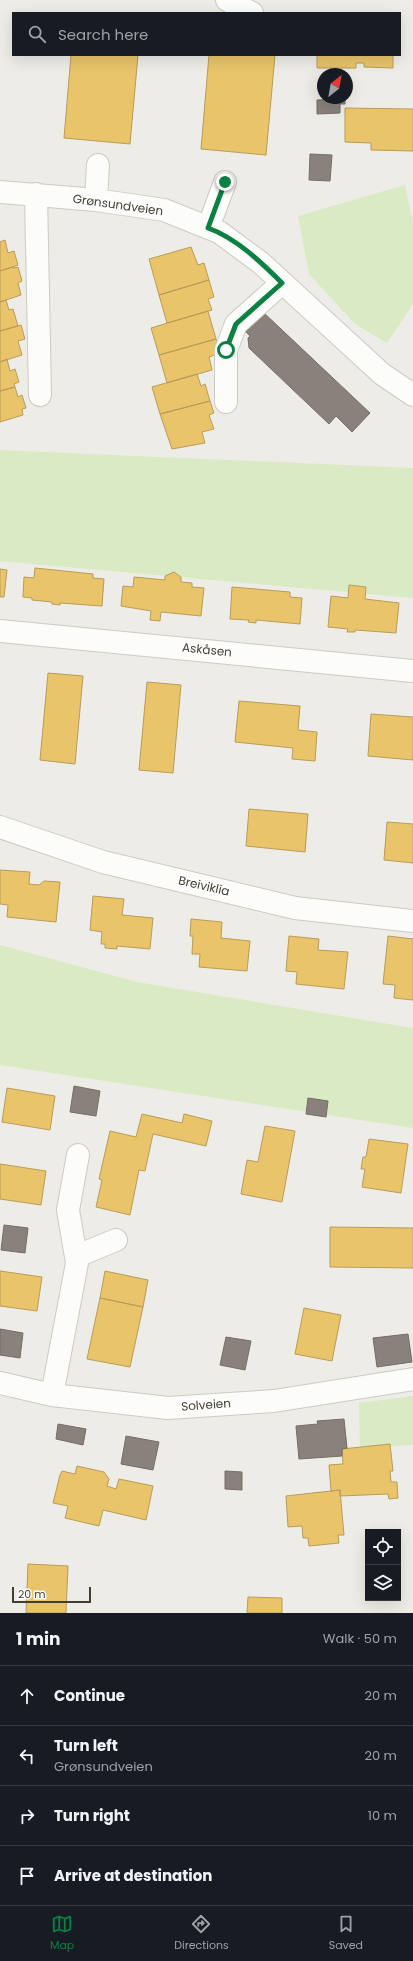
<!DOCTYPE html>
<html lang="en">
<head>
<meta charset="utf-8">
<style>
  :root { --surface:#171b24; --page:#242831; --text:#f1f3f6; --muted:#9ea1a6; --line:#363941; --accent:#0b8043 }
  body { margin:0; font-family:Poppins,sans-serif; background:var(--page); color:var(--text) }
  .controls { position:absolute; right:12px; bottom:12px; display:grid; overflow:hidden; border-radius:0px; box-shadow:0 4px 16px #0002 }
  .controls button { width:36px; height:36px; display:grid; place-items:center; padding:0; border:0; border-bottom:1px solid var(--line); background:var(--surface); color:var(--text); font:20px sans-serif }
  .compass { position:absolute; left:317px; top:68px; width:36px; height:36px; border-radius:50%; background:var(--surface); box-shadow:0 4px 16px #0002; rotate:31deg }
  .scale { position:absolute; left:12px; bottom:10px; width:79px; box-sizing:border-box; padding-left:4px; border:2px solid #443e32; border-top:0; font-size:11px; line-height:14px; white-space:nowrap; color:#443e32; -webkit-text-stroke:3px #fff; paint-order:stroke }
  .stop { position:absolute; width:12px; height:12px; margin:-9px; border:3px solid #0b8043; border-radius:50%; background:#fff }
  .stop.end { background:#0b8043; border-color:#fff; box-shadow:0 1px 4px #0008 }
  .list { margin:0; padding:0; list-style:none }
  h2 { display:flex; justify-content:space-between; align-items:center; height:52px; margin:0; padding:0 16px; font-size:17px }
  h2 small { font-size:13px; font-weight:400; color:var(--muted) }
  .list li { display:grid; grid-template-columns:26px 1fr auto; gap:12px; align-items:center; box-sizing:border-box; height:60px; padding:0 16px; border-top:1px solid var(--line) }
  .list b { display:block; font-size:15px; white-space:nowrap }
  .list p { margin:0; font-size:13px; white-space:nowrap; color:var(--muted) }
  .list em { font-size:13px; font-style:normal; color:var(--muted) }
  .icon { flex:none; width:22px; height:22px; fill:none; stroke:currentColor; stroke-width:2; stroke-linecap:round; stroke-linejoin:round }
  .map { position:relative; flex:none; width:413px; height:1613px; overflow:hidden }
  .search { position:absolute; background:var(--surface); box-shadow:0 4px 16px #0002; left:12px; right:12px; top:12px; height:44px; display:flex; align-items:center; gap:10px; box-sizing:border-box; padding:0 14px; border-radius:0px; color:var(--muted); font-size:15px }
  .sheet { height:292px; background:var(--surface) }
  nav { display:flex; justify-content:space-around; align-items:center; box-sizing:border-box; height:56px; border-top:1px solid var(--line); background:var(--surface); font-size:11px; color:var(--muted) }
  nav a { display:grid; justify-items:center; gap:2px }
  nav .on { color:var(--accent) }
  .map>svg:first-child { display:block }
  .green { fill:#d9eac4 }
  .homes { fill:#e9c46a; stroke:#b89c59 }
  .industry { fill:#8a817c; stroke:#756d66 }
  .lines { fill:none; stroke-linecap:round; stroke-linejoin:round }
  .minor-casing { stroke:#cccac3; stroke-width:24 }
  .minor { stroke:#fcfcfb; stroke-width:22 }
  .route { stroke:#0b8043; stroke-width:5 }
  .labels { text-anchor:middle; stroke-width:4; stroke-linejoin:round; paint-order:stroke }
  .street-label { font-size:12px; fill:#443e32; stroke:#fff }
</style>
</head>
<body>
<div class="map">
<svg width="413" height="1613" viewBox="0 0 413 1613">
  <rect width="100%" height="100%" fill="#eeece6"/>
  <path class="green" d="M405 185 413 223V304L387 343 355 324 309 274 298 216Z
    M0 450 413 468V598L0 561Z
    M0 945 137 982 413 1028V1128L0 1065Z
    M413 1396V1445L360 1447 359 1403Z"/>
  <path class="homes" d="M71 55H138L130 144 64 138Z
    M209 55H275L266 155 201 149Z
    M317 55H393V68L364 67V63H356V68H317Z
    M345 108 413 109V151L371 150V143L345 142Z
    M5 240 8 253 14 251 18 265 0 271V242Z
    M191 247 198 265 204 263 209 280 159 295 149 259Z
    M13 267V268L18 267 22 281 18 283 21 295 0 302V271Z
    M209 280 214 297 208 299 212 310 167 323 159 295Z
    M6 300 9 310 13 309 18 326 0 331V302Z
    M208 311 216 339 159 355 151 328Z
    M21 325 25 339 18 341 22 355 0 362V331Z
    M216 339 220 353 209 357 212 370 167 383 159 355Z
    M7 359 10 371 15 369 19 382 14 384 15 387 0 391V362Z
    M197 374 201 386 205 384 210 401 160 414 152 387Z
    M15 387 18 397 22 395 26 408 22 409 23 415 0 422V391Z
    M210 401 214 413 209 415 214 429 202 432 205 443 172 449 160 414Z
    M35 568 93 574V578L104 579 102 606 60 603V605L52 604V602L32 600V598L23 597 24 577 34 578Z
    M0 569 7 570 4 597H0Z
    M174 572 181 577V582L192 583V587L204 588 201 616 161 612 160 621 150 620 151 611 121 606 123 586 133 587 134 577 165 580V576Z
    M349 585 366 587 365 599 399 603 396 633 355 630V632H347L348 629 328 627 331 596 348 598Z
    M232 587 290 592V597L302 598 300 624 256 620V623L248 622 249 620 230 619Z
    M48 673 83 676 75 764 40 760Z
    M147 682 181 685 173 773 139 770Z
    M239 701 300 706 298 730 317 732 315 761 292 759 293 748 235 742Z
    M371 714 413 717V760L368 756Z
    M249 809 308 814 305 852 246 846Z
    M387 822 413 824V863L384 860Z
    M0 870 30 872 29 884 39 885 44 881 60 882 56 922 7 917 8 905 0 904Z
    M93 896 124 899 122 915 153 918 150 949 117 946V949L105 948V944H101L102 932 90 930Z
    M191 919 222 922 221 938 250 941 247 971 199 967 200 954H192L193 936H190Z
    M289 936 319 939 318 950 348 952 344 989 296 984 297 972 286 971Z
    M388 936 413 939V1000L394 998 395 985 383 984Z
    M7 1088 55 1096 50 1130 2 1122Z
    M142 1114 182 1123 184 1114 212 1121 206 1146 153 1134 145 1171 139 1170 130 1215 96 1207 102 1180 99 1179 110 1131 136 1137Z
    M265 1126 295 1131 282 1202 241 1194 247 1160 258 1162Z
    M369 1139 408 1144 401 1193 362 1187 365 1169H361L363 1157H366Z
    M0 1164 46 1171 41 1205 0 1199Z
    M330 1227 413 1228V1268L330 1267Z
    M0 1271 42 1277 37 1311 0 1306Z
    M105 1271 148 1280 143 1307 100 1298Z
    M100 1298 143 1307 130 1367 87 1359Z
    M304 1308 341 1315 332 1361 295 1354Z
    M390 1444 393 1471H390L391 1482H397L398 1498 389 1499 388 1494 340 1496V1490L331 1491 329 1465 343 1464 342 1449Z
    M77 1466 104 1472 109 1479 107 1486 116 1489 119 1479 153 1486 146 1520 103 1510 99 1526 65 1518 68 1506 53 1503 60 1475 62 1471 75 1474Z
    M340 1490 344 1535H338L339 1543 309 1546 308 1538H303L302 1526 288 1527 286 1496Z
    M28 1564 68 1566 66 1613H26Z
    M248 1597 282 1598V1613H247Z"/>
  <path class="industry" d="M345 99V104H340V113L317 114V100Z
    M310 154 332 155 330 181 309 180Z
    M263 312 370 413 352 432 336 416 329 424 249 348 248 338 250 336 245 331Z
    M74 1086 100 1091 96 1116 70 1112Z
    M308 1098 328 1101 326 1117 306 1114Z
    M4 1225 28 1228 25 1253 1 1250Z
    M0 1329 23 1333 20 1358 0 1355Z
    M408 1334 412 1362 377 1367 373 1338Z
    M226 1337 251 1341 245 1370 220 1365Z
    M344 1419 347 1448 342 1449V1456L299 1459 296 1426 318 1424 317 1421Z
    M58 1424 86 1429 83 1445 56 1439Z
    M126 1436 159 1442 153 1470 121 1464Z
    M225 1471 242 1472V1490L225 1489Z"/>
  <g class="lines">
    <defs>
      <path id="minor" d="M227 0 252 13
        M0 192 96 200 164 210 219 232 261 263 382 374 413 395
        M36 194 40 395
        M96 200 98 165
        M208 228 225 182
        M226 402V350L236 324 282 283
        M0 631 413 671
        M0 827 103 862 295 908 413 921
        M77 1256 116 1240
        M0 1383 52 1395 168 1408 274 1401 413 1379
        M52 1395 77 1263 68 1210 78 1155"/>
    </defs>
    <use href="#minor" class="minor-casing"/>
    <use href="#minor" class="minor"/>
  </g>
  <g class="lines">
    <path class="route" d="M225 182 208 228C236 238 261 262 282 283L236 324 226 350"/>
  </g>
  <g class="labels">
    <g class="street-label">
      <text transform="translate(118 205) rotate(8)" y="4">Grønsundveien</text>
      <text transform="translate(207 650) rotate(6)" y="4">Askåsen</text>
      <text transform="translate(204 886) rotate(13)" y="4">Breiviklia</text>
      <text transform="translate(206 1405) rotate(-4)" y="4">Solveien</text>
    </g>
  </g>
</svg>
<div class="controls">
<button><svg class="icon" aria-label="locate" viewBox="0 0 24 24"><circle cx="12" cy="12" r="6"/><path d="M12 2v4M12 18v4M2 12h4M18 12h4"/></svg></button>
<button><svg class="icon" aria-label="layers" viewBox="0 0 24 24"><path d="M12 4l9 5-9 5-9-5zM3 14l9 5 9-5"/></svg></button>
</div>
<svg class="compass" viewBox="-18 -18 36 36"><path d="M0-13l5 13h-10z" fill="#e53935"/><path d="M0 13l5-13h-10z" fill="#9ea1a6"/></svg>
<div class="scale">20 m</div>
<div class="stop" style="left:226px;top:350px"></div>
<div class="stop end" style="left:225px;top:182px"></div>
<div class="search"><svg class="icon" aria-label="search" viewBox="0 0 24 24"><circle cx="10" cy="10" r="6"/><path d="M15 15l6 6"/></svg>Search here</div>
</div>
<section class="sheet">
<h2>1 min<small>Walk · 50 m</small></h2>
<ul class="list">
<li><svg class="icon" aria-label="ahead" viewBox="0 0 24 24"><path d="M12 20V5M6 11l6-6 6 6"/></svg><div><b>Continue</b></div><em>20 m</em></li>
<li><svg class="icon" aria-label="left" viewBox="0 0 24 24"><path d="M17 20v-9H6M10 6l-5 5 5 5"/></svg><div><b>Turn left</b><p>Grønsundveien</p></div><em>20 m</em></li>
<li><svg class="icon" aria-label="right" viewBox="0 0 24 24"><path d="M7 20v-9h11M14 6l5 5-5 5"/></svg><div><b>Turn right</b></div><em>10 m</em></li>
<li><svg class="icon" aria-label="arrive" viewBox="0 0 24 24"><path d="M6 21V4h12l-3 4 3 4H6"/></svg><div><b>Arrive at destination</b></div></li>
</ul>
</section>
<nav>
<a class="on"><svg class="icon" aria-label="map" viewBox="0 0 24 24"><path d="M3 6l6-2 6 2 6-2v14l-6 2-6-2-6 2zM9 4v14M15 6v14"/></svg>Map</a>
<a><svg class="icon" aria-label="directions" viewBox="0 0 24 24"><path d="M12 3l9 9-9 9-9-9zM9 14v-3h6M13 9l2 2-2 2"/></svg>Directions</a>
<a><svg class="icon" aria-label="saved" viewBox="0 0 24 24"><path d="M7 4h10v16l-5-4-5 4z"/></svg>Saved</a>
</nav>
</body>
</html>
